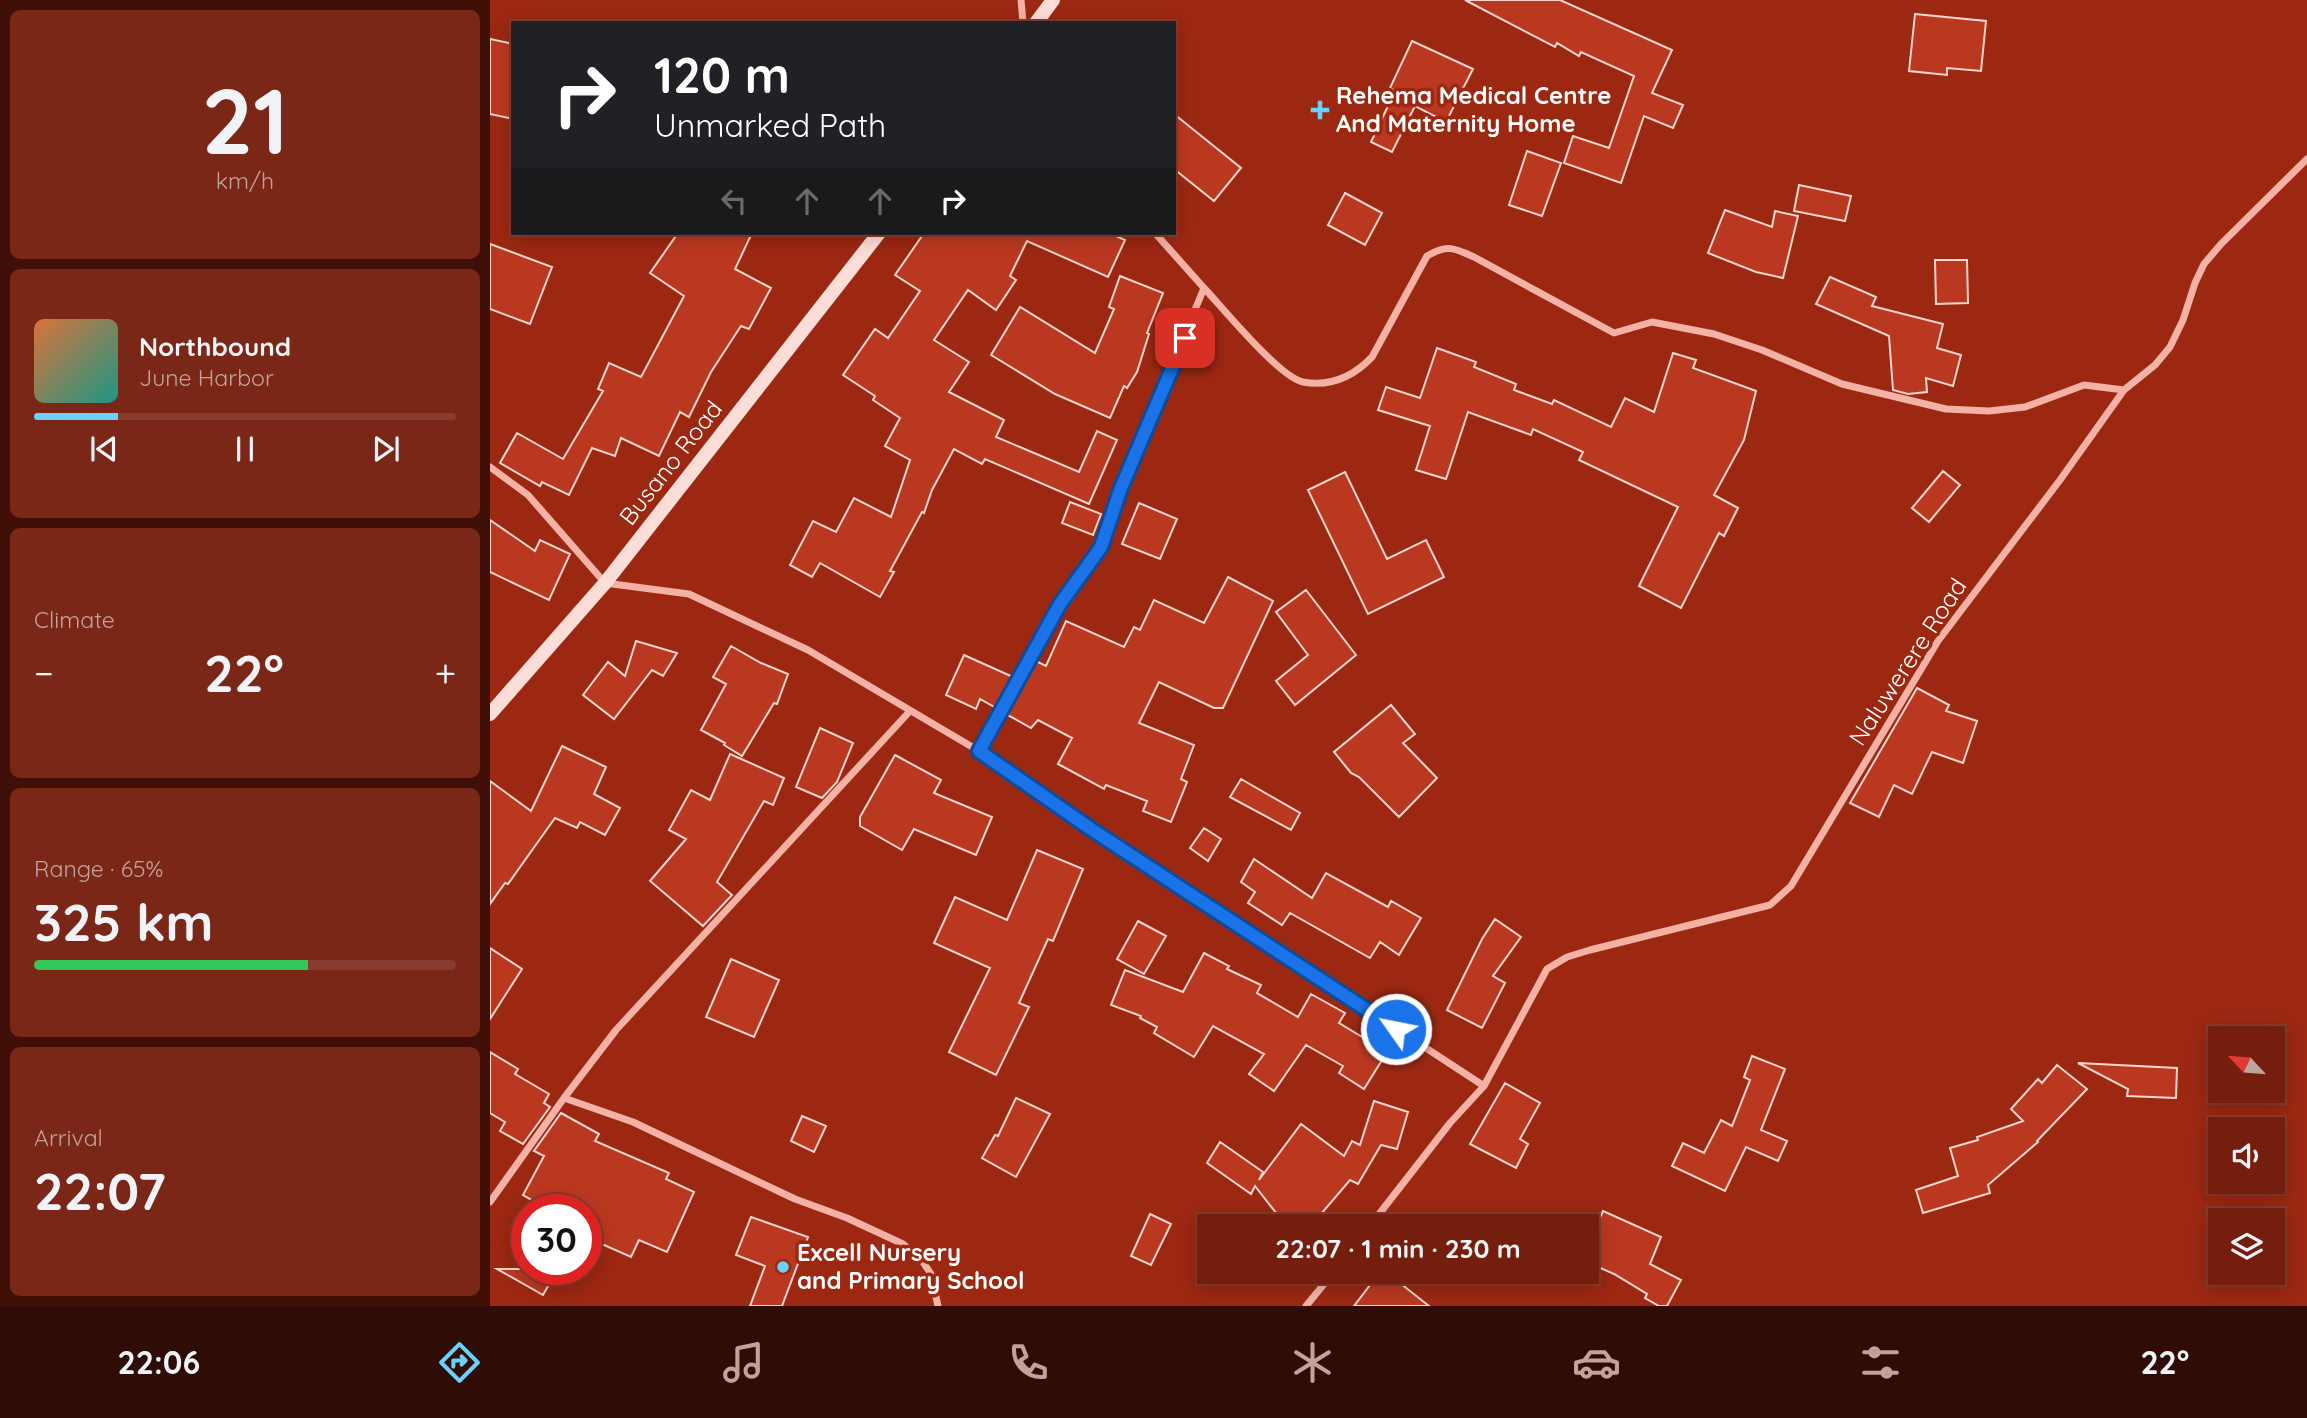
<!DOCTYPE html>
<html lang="en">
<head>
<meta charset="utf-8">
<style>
  body { margin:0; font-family:Quicksand,sans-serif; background:#7a2717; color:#f1f3f6; height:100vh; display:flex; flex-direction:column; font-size:26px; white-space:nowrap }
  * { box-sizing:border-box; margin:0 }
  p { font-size:23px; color:#c2a29e }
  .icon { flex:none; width:38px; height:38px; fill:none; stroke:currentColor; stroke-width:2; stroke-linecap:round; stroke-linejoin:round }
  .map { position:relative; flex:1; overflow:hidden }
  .side { display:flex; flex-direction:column; gap:10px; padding:10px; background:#401008; width:490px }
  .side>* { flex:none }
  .hud { position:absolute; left:21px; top:21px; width:665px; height:214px; border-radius:0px; box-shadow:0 4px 18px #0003,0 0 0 2px #863c2e; background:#202124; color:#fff; overflow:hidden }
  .needle { width:46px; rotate:296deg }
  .fabs { position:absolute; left:1718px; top:1026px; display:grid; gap:14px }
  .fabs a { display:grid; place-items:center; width:77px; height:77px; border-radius:0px; background:#751e0e; box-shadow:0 4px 18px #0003,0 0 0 2px #863c2e; font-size:35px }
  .speed { position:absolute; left:21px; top:1194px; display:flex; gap:14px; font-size:35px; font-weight:700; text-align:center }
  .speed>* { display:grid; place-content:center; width:91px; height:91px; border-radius:50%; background:#751e0e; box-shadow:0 4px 18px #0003,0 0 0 2px #863c2e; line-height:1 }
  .speed .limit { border:10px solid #d22; background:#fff; color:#111 }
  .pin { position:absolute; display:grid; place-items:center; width:60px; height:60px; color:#fff; margin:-30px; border-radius:14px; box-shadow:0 4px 10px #0006 }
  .me { position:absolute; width:77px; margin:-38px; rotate:303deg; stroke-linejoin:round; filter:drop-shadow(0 0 5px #0008) }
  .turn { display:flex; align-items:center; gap:24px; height:147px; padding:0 28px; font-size:32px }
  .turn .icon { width:91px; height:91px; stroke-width:2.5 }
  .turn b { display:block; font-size:49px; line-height:60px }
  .lanes { display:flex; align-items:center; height:66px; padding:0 28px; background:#0003; justify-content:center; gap:35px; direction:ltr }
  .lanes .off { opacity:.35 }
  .big { font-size:52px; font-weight:700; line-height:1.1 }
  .side .tile { flex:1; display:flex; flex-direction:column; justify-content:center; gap:10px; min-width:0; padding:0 24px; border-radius:10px; background:#7a2717 }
  .side .dial { align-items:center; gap:0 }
  .dial b { font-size:91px; line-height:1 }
  .song { display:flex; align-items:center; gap:21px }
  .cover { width:84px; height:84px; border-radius:10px; background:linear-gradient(135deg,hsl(20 70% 55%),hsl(170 70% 35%)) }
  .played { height:7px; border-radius:4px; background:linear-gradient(90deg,#6ad1ff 20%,#863c2e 20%) }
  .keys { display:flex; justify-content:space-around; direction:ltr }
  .heat { display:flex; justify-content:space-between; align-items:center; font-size:38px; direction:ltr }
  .charge { height:10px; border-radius:5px; background:linear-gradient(90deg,#34c759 65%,#863c2e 0) }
  .trip { position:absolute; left:707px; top:1214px; width:402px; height:70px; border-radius:0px; background:#751e0e; box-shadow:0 4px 18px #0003,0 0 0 2px #863c2e; font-weight:700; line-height:70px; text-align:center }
  .menu { display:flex; height:112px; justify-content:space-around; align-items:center; background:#2f0c06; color:#c2a29e }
  .menu .icon { width:49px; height:49px }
  .menu .on { color:#6ad1ff }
  .menu b { font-size:32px; color:#f1f3f6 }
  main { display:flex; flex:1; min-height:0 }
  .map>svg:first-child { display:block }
  .building { fill:#bb3820; stroke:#fed6cf; stroke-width:2 }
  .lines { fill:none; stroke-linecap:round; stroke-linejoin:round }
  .street { stroke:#f4b2a7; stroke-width:7 }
  .secondary { stroke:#fdddd7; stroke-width:14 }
  .route-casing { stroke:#114b97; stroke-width:18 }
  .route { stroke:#1a73e8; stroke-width:12 }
  .poi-dot { fill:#6ad1ff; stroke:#9c2812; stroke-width:2.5 }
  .labels { text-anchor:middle; stroke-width:7; stroke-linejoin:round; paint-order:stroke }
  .poi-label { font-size:24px; font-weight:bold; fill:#fff; stroke:#9c2812; text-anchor:start }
  .street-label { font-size:24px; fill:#fff; stroke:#9c2812 }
</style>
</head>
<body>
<main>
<section class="side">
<div class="tile dial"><b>21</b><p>km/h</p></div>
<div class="tile">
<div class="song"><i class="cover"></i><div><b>Northbound</b><p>June Harbor</p></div></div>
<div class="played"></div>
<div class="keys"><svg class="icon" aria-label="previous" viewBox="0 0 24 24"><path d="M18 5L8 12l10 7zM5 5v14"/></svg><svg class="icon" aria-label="pause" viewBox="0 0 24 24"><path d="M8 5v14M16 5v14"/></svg><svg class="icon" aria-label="next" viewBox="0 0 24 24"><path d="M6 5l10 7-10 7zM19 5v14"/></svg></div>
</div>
<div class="tile"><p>Climate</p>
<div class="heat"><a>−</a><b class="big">22°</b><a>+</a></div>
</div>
<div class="tile"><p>Range · 65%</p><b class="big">325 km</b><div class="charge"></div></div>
<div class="tile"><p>Arrival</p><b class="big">22:07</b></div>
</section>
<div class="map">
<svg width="1817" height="1306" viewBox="0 0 1817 1306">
  <rect width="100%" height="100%" fill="#9c2812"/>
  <path class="building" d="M975,0H1070L1182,50L1162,93L1193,105L1183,128L1154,116L1131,183L1074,163L1083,136L1119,148L1144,76L1091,52L1089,56L1067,43L1065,47Z
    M1425,14L1496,21L1491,71L1457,68V75L1419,71Z
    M0,39L23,44V119L0,114Z
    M922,41L983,69L956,122L925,106L902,152L881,142L905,91L900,88Z
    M684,114L751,168L724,201L684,169Z
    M1037,151L1071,163L1052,216L1019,205Z
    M1309,185L1361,196L1355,221L1304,211Z
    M855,193L892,213L875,245L838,225Z
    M1235,210L1282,227L1285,211L1308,216L1293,278L1266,272L1218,253Z
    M188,233H262L245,269L281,288L259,329L251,326L221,372L199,417L190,412L169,456L131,438L125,456L102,448L79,495L52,482L50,486L10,463L27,433L73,459L113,391L108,389L119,363L151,377L194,296L160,273Z
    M434,233H619L635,240L618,277L537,241L520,276L526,280L506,310L478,290L444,340L479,362L459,392L514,420L506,437L589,472L607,431L627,440L599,504L495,459L492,464L464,449L442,490L434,513L432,512L400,571L404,572L390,597L330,563L322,577L300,565L323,521L346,532L364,498L401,517L420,460L395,446L410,418L383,400L385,396L353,375L385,329L398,338L430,291L405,275Z
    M0,244L62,267L40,324L0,309Z
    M1445,260H1477L1478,303L1446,304Z
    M630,276L673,293L657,333L659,334L647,372L637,388L634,386L620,418L565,394L501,355L530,307L605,353L624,309L619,307Z
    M1340,277L1386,297L1382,306L1453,324L1447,348L1471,355L1463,386L1436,378L1437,392L1418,394L1403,390L1399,336L1326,304Z
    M947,348L986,362L984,367L1026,384L1024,390L1062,404L1064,400L1121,427L1135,398L1164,412L1183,353L1206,360L1203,368L1266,391L1254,440L1224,495L1248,508L1234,536L1229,533L1191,608L1149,586L1188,507L1089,460L1093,452L1043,429L1041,435L978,412L956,479L926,470L940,426L888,410L896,387L930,398Z
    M1453,471L1470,485L1439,522L1422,508Z
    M855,472L897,559L936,540L954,577L878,614L818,490Z
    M580,502L611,514L603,535L572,523Z
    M649,503L687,519L670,559L632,544Z
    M0,520L45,551L50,540L80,554L59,600L0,572Z
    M738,577L783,601L733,708H724L669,682L649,723L704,745L691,779L697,782L681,822L653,811L657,801L616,785L614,789L568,764L582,738L548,720L541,728L516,714L546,661L556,666L576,621L634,647L644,627L650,630L664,600L714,623Z
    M816,590L866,655L805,705L786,681L818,655L786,612Z
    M146,641L187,653L173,676L162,670L124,719L93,695L118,662L135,676Z
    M241,646L271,663L298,674L287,704L284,703L252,756L234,745L235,743L211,730L236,684L223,677Z
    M474,655L523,677L506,708L490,699L486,709L456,695Z
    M1427,688L1459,705L1456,711L1487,721L1473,763L1442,752L1422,794L1404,785L1389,817L1360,803Z
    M901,705L925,734L913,743L947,778L909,817L869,777L861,773L844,752Z
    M330,728L363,743L347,782L332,798L306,787Z
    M72,746L116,767L104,794L130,808L115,835L90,822L87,828L65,818L18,884L15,883L0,904V781L41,811Z
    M240,754L294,778L283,805L274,801L227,882L242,895L213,926L160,881L196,839L179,830L201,790L220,800Z
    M405,755L451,780L444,793L502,817L486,855L424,829L412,850L370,826V817Z
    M751,779L810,813L801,830L740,797Z
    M714,828L731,839L718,861L700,848Z
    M547,850L593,869L563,941L558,939L529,1003L539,1007L506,1075L459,1052L500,968L444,943L465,897L517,920Z
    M764,859L822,898L836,873L898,907L901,901L931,918L909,955L890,942L880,958L800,913L792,925L758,903L765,892L751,882Z
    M1005,919L1031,937L1003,976L1015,983L992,1028L957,1010L992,939Z
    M648,921L676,936L654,974L627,959Z
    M0,948L32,969L0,1019Z
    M714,953L739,966L737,969L771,985L767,993L808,1017L821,994L855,1013L849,1023L897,1052L874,1089L849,1073L853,1066L816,1045L784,1091L759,1074L774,1054L723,1026L704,1057L664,1033L667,1027L650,1018L651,1016L621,1005L635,970L693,992Z
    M241,959L289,980L264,1037L216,1017Z
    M0,1052L28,1069L25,1074L59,1094L54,1103L60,1107L33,1144L10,1131L15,1122L0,1113Z
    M1262,1056L1295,1069L1271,1130L1297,1141L1288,1161L1256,1147L1235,1191L1182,1166L1193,1143L1214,1153L1231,1120L1242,1126L1260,1080L1254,1077Z
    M1588,1063L1687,1068L1686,1098L1637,1096L1638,1089Z
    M1567,1065L1597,1089L1547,1141L1548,1142L1498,1185L1500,1193L1433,1213L1426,1190L1468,1176L1460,1148L1488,1140L1487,1137L1533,1121L1521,1109L1548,1079L1552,1083Z
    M1015,1083L1050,1103L1030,1139L1038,1144L1026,1168L980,1144Z
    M526,1098L560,1114L526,1177L492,1158L505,1135L508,1136Z
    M884,1101L918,1112L907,1149L891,1145L868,1184L860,1180L820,1227H797L765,1186L761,1194L717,1163L730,1142L773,1172L769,1180L811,1124L854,1156L862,1141L870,1145Z
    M71,1113L109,1134L105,1141L179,1173L176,1179L204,1192L177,1252L149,1240L141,1257L96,1237V1209H58L33,1195L54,1156L44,1151Z
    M312,1116L336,1126L324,1152L301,1141Z
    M1113,1211L1171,1237L1160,1264L1191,1280L1177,1306H1169L1155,1298L1157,1294L1124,1274L1097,1262V1247Z
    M660,1214L681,1224L661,1265L641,1256Z
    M261,1217L318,1237L292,1306H260L275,1266L246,1255Z
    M7,1269H68L53,1295Z
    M890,1272H896L939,1306H864Z"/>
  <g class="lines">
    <path class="street" d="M531,0L533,23
      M714,288C733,308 789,377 813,382C841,387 863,377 882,357L937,256C957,244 964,248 984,257L1124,333L1162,322L1224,334L1272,350L1352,384L1456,409L1499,411L1535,407L1594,385L1634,390
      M0,467L38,495L115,583L199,594L318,650L489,751L601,829L994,1086L960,1123L879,1227
      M489,751L570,604L611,547L631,488L714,288L665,233
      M994,1086L1057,969L1077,957L1100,950L1280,905L1301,886L1448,641L1570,480L1634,390L1665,365L1680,347L1693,320L1705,283L1714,264L1731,244L1817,159
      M74,1098L143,1122L305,1199L357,1218L413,1244L431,1259L441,1274L448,1306
      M0,1202L74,1098L126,1030L420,711
      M816,1306L844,1272"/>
    <path class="secondary" d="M546,23L563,0
      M0,714L115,583L389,233"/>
  </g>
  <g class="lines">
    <defs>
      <path id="route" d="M695,338L631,488L611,547L570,604L489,751L601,829L906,1029"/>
    </defs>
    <use href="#route" class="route-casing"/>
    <use href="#route" class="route"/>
  </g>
  <g class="poi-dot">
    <path d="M826.5 99.5h7v7h7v7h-7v7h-7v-7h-7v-7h7z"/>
    <circle cx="293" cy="1267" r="7"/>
  </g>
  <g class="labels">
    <g class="poi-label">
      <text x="846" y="104">Rehema Medical Centre<tspan x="846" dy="28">And Maternity Home</tspan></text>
      <text x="307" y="1261">Excell Nursery<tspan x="307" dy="28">and Primary School</tspan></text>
    </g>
    <g class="street-label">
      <text transform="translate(181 463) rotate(-52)" y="8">Busano Road</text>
      <text transform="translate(1418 662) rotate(-57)" y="8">Naluwerere Road</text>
    </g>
  </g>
</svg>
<div class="fabs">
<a><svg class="needle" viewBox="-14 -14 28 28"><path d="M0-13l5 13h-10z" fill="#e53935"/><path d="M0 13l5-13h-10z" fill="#c2a29e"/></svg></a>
<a><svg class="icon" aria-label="sound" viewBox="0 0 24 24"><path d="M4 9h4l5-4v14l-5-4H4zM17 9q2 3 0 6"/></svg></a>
<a><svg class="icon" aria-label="layers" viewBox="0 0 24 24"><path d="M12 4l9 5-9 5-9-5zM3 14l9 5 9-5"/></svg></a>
</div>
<div class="speed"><div class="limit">30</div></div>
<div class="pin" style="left:695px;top:338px;background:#d93025"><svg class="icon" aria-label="arrive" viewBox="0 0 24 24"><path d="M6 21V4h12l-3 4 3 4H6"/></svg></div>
<svg class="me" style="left:906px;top:1029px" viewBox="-20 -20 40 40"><circle r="17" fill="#1a73e8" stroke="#fff" stroke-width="3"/><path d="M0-11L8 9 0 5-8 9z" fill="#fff"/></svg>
<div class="trip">22:07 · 1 min · 230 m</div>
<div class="hud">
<div class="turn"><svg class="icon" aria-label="right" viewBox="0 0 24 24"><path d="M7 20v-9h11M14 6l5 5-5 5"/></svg><div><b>120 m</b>Unmarked Path</div></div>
<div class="lanes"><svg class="icon off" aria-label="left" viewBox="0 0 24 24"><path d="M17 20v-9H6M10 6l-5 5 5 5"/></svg><svg class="icon off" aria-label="ahead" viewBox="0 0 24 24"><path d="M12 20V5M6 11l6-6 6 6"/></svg><svg class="icon off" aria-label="ahead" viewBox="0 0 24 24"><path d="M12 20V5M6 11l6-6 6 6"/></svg><svg class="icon" aria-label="right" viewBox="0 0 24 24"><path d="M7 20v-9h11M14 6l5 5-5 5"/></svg></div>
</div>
</div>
</main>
<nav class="menu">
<b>22:06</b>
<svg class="icon on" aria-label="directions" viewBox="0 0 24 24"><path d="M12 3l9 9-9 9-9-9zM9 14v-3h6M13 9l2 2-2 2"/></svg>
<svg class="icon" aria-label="music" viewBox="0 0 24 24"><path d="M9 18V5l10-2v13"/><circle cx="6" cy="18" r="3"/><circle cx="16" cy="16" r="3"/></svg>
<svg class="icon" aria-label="phone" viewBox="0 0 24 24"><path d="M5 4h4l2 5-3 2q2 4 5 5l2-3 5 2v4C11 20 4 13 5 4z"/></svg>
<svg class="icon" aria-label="climate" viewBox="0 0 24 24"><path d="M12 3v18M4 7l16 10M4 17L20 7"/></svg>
<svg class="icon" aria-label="car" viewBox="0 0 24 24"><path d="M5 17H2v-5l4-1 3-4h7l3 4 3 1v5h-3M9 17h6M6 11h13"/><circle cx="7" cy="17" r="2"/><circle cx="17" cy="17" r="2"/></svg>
<svg class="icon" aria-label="filters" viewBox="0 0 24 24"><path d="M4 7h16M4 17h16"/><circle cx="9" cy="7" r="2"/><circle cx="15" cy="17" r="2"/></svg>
<b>22°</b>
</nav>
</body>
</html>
